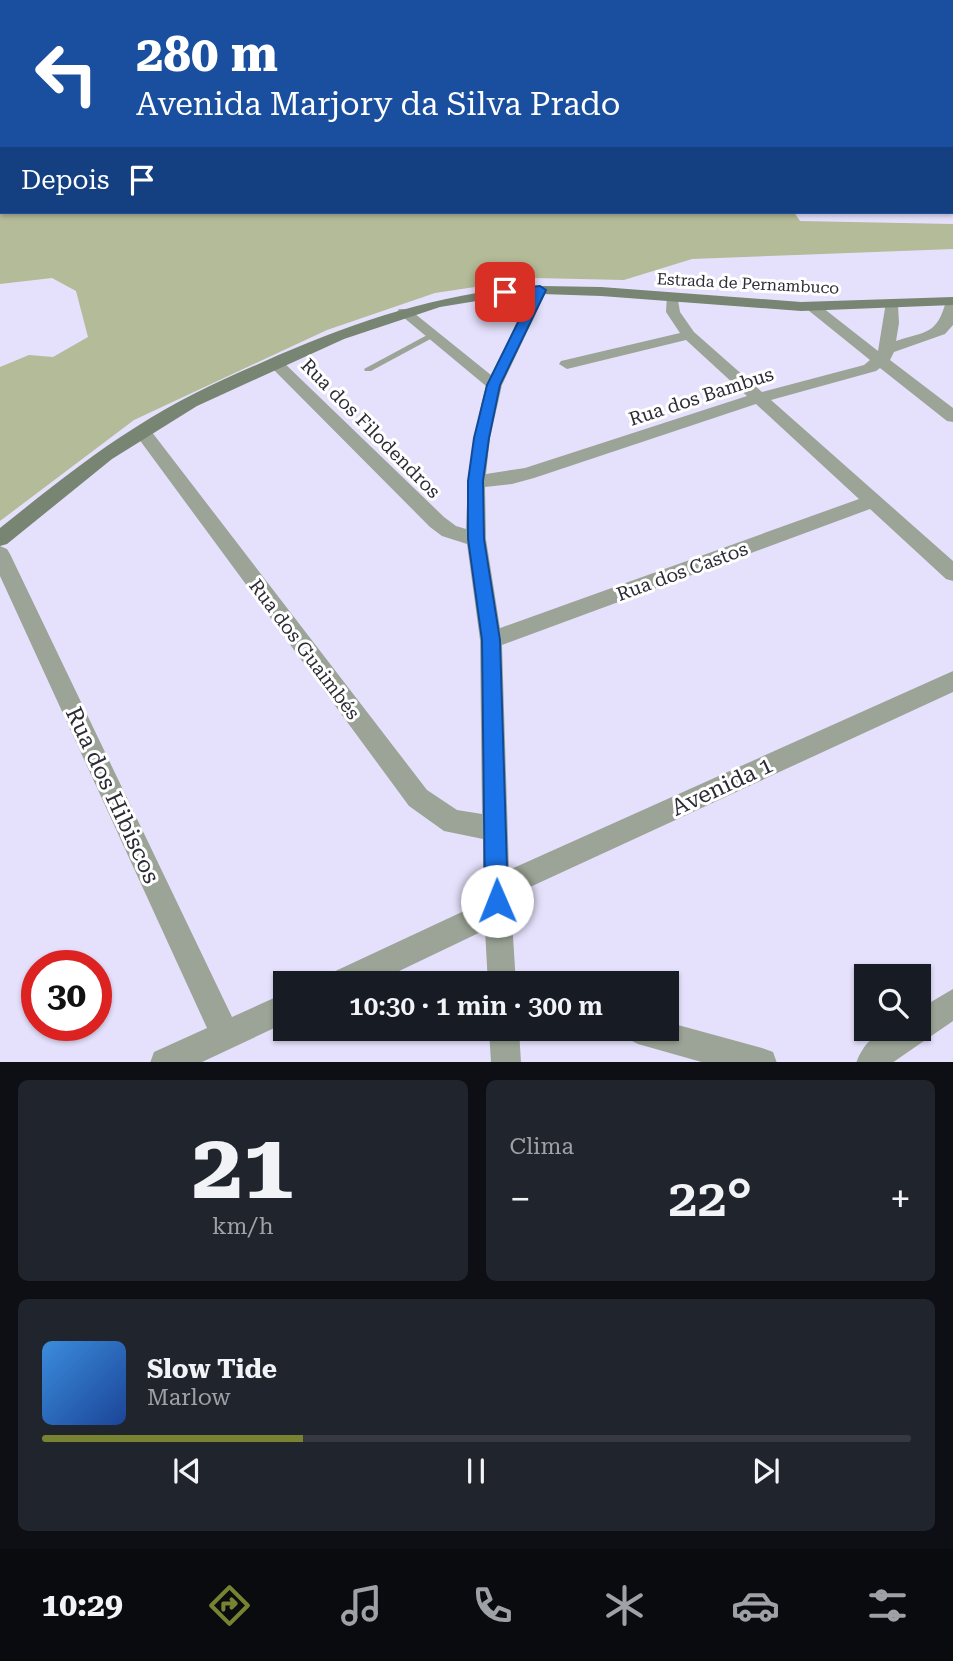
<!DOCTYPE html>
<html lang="pt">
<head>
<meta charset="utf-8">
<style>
  body { margin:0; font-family:"Roboto Serif",serif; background:#20242c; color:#f1f3f6; height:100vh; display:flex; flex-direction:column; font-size:26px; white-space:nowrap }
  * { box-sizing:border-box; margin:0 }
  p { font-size:23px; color:#9ea1a6 }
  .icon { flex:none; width:38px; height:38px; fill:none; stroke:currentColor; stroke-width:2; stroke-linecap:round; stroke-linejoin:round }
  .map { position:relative; height:1062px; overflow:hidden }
  .details { display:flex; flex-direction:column; gap:18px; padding:18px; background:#0d0f14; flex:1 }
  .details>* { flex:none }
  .hud { position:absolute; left:0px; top:0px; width:954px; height:214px; box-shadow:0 2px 5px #0004; background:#1a4fa0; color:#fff; overflow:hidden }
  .controls { position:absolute; left:854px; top:964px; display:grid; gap:14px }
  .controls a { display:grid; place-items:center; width:77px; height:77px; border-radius:0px; background:#171b24; box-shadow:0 2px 5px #0004; font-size:35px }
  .speed { position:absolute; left:21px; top:950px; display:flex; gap:14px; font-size:35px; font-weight:700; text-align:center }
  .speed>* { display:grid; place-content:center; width:91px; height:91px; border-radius:50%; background:#171b24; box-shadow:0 2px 5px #0004; line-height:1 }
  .speed .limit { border:10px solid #d22; background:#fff; color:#111 }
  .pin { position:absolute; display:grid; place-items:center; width:60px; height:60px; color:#fff; margin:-30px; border-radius:14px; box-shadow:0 4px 10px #0006 }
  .me { position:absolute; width:77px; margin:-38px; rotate:359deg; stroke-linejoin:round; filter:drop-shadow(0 0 5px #0008) }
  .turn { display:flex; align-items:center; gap:24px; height:147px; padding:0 21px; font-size:32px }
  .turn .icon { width:91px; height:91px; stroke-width:2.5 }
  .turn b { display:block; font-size:49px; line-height:60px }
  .then { display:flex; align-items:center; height:66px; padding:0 21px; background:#0003; gap:14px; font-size:26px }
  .big { font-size:52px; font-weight:600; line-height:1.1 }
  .details .tile { flex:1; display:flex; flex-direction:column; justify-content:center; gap:10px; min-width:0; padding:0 24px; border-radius:10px; background:#20242c }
  .details .dial { align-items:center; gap:0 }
  .dial b { font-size:91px; line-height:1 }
  .song { display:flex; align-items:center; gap:21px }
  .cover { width:84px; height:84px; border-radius:10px; background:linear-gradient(135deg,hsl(210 70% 55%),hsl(220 70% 35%)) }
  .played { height:7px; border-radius:4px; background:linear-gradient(90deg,#778330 30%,#363941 30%) }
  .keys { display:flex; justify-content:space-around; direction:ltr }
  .heat { display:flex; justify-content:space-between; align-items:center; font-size:38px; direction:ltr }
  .details .tiles { flex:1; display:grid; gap:18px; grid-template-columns:1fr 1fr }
  .tile:last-child { grid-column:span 2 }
  .trip { position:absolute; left:273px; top:971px; width:406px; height:70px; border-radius:0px; background:#171b24; box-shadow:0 2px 5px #0004; font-weight:600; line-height:70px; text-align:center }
  .tabs { display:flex; height:112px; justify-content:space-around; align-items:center; background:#090b0e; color:#9ea1a6 }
  .tabs .icon { width:49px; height:49px }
  .tabs .selected { color:#778330 }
  .tabs b { font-size:32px; color:#f1f3f6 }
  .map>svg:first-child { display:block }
  .forest { fill:#b4bb98 }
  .water { fill:#90bdbe }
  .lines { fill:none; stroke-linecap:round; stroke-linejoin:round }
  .path { stroke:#8f8c9f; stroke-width:2; stroke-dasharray:1 2.5; stroke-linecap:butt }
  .service { fill:#9ba497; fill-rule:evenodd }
  .minor { fill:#9ba497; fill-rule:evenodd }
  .secondary { fill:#778572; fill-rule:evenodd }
  .route { fill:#1a73e8; stroke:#114b97; stroke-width:2 }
  .labels { text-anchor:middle; stroke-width:6; stroke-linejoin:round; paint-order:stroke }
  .far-street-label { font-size:16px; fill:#2d2c36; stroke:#fff }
  .street-label { font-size:19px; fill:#2d2c36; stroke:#fff }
  .near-street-label { font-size:23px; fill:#2d2c36; stroke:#fff }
</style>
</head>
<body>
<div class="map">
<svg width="953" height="1063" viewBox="0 0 953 1063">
  <rect width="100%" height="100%" fill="#e5e1fc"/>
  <path class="forest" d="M304,0H619L284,2Z
    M0,64L2,212H794L800,221L953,224V249L692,259L624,280L534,278L435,293L327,330L134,420L0,521V367L29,355L53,357L88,337L76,291L52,278L0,284Z"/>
  <path class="water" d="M0,0H242L2,2L0,52Z"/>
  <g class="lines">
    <path class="path" d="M345,0L352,2"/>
    <path class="service" d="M429,334H435L436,336L371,371H365L364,369Z"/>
    <path class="minor" d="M671,0H683L669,2Z
      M952,165H953V173H952Z
      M540,286L547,290L502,385L490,438L486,474L525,468L747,396L686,340L567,369L559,364L561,361L680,333L666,312L667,294H677L680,312L694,332L762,392L864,365L870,360L808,310L806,307L808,304H818L878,351L886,302L891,301L898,305L899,323L896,341C926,331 937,335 946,301L953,297V325L945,334L894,352L890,360L953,408V422L947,421L880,368L876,371L771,400L953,561V581L946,579L870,509L502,645L509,870L953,671V692L530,887L511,905L516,984H488L485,930L372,984H325L329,974L464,911L483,895V839L444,831L409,806L133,431L142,425L148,427L427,790L457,810L482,814L480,640L467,544L442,536L430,527L267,363L275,358L281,360L444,517L456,526L466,529C467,479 473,435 486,386L397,312L399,309H409L491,375L533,290ZM756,404L859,499L500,628L486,539L485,487L512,484L534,478Z
      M0,546L7,549L10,554L232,1017L285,993V1023L200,1063H150L154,1052L207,1028L0,576Z
      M953,989V1021L892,1063H856C869,1030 888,1029 919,1029V1009Z
      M667,1022L762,1048L773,1052L777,1063H705L638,1044L628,1039L623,1029H667Z
      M489,1029H519L521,1063H491Z"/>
    <path class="secondary" d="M542,286L601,287L801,302L953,297V305L801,311L601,296L542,294L507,296L440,307L344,339L197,406L112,459L7,544L0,546V528C44,493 88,457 136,427C176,401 219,381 263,362C353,322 443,291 542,286Z"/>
  </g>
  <path class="route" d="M540,286L546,290L500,385L489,438L483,481L484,539L500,640L508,901L505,909L497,912L489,909L485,901L482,640L468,539V481L474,438L487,385L532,294L505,296L499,292L505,289Z"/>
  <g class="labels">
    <g class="far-street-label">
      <text transform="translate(748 283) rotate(3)" y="6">Estrada de Pernambuco</text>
    </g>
    <g class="street-label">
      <text transform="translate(701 396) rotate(-18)" y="7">Rua dos Bambus</text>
      <text transform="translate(371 428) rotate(45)" y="7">Rua dos Filodendros</text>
      <text transform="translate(682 571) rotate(-20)" y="7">Rua dos Castos</text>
      <text transform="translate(305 649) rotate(53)" y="7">Rua dos Guaimbés</text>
    </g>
    <g class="near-street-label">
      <text transform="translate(722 786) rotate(-25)" y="8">Avenida 1</text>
      <text transform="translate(113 795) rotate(65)" y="8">Rua dos Hibiscos</text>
    </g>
  </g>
</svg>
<div class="controls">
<a><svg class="icon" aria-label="search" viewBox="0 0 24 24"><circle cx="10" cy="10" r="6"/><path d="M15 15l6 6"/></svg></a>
</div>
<div class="speed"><div class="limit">30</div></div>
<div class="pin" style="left:505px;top:292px;background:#d93025"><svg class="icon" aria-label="arrive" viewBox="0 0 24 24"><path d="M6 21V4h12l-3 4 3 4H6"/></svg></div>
<svg class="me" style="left:497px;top:901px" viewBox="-20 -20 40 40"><circle r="19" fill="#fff"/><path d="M0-13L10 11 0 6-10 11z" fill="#1a73e8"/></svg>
<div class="trip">10:30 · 1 min · 300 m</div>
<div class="hud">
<div class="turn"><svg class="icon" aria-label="left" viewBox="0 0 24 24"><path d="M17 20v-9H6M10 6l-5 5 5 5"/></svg><div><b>280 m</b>Avenida Marjory da Silva Prado</div></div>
<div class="then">Depois<svg class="icon" aria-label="arrive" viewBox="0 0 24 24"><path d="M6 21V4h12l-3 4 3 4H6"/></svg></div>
</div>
</div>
<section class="details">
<div class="tiles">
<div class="tile dial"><b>21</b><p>km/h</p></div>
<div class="tile"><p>Clima</p>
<div class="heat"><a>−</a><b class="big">22°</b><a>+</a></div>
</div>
<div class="tile">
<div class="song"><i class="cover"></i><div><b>Slow Tide</b><p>Marlow</p></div></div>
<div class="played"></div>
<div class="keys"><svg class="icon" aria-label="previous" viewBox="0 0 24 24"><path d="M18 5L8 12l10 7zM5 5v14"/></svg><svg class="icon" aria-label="pause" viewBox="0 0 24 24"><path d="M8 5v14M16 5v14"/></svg><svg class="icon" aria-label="next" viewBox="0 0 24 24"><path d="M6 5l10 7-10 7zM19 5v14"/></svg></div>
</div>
</div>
</section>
<nav class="tabs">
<b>10:29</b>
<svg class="icon selected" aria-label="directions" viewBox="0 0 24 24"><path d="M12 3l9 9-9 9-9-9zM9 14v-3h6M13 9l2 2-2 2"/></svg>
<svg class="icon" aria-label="music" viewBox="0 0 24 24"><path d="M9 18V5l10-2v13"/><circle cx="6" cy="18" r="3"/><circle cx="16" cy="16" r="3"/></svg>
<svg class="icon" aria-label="phone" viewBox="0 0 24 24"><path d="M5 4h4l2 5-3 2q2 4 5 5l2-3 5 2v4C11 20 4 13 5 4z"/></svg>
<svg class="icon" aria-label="climate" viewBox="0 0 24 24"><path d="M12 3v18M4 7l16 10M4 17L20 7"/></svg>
<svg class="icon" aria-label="car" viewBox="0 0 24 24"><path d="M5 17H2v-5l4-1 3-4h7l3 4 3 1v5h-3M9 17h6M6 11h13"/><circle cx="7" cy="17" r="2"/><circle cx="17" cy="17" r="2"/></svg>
<svg class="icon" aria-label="filters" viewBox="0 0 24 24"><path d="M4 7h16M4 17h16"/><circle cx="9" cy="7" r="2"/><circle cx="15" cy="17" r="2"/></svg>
</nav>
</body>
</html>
